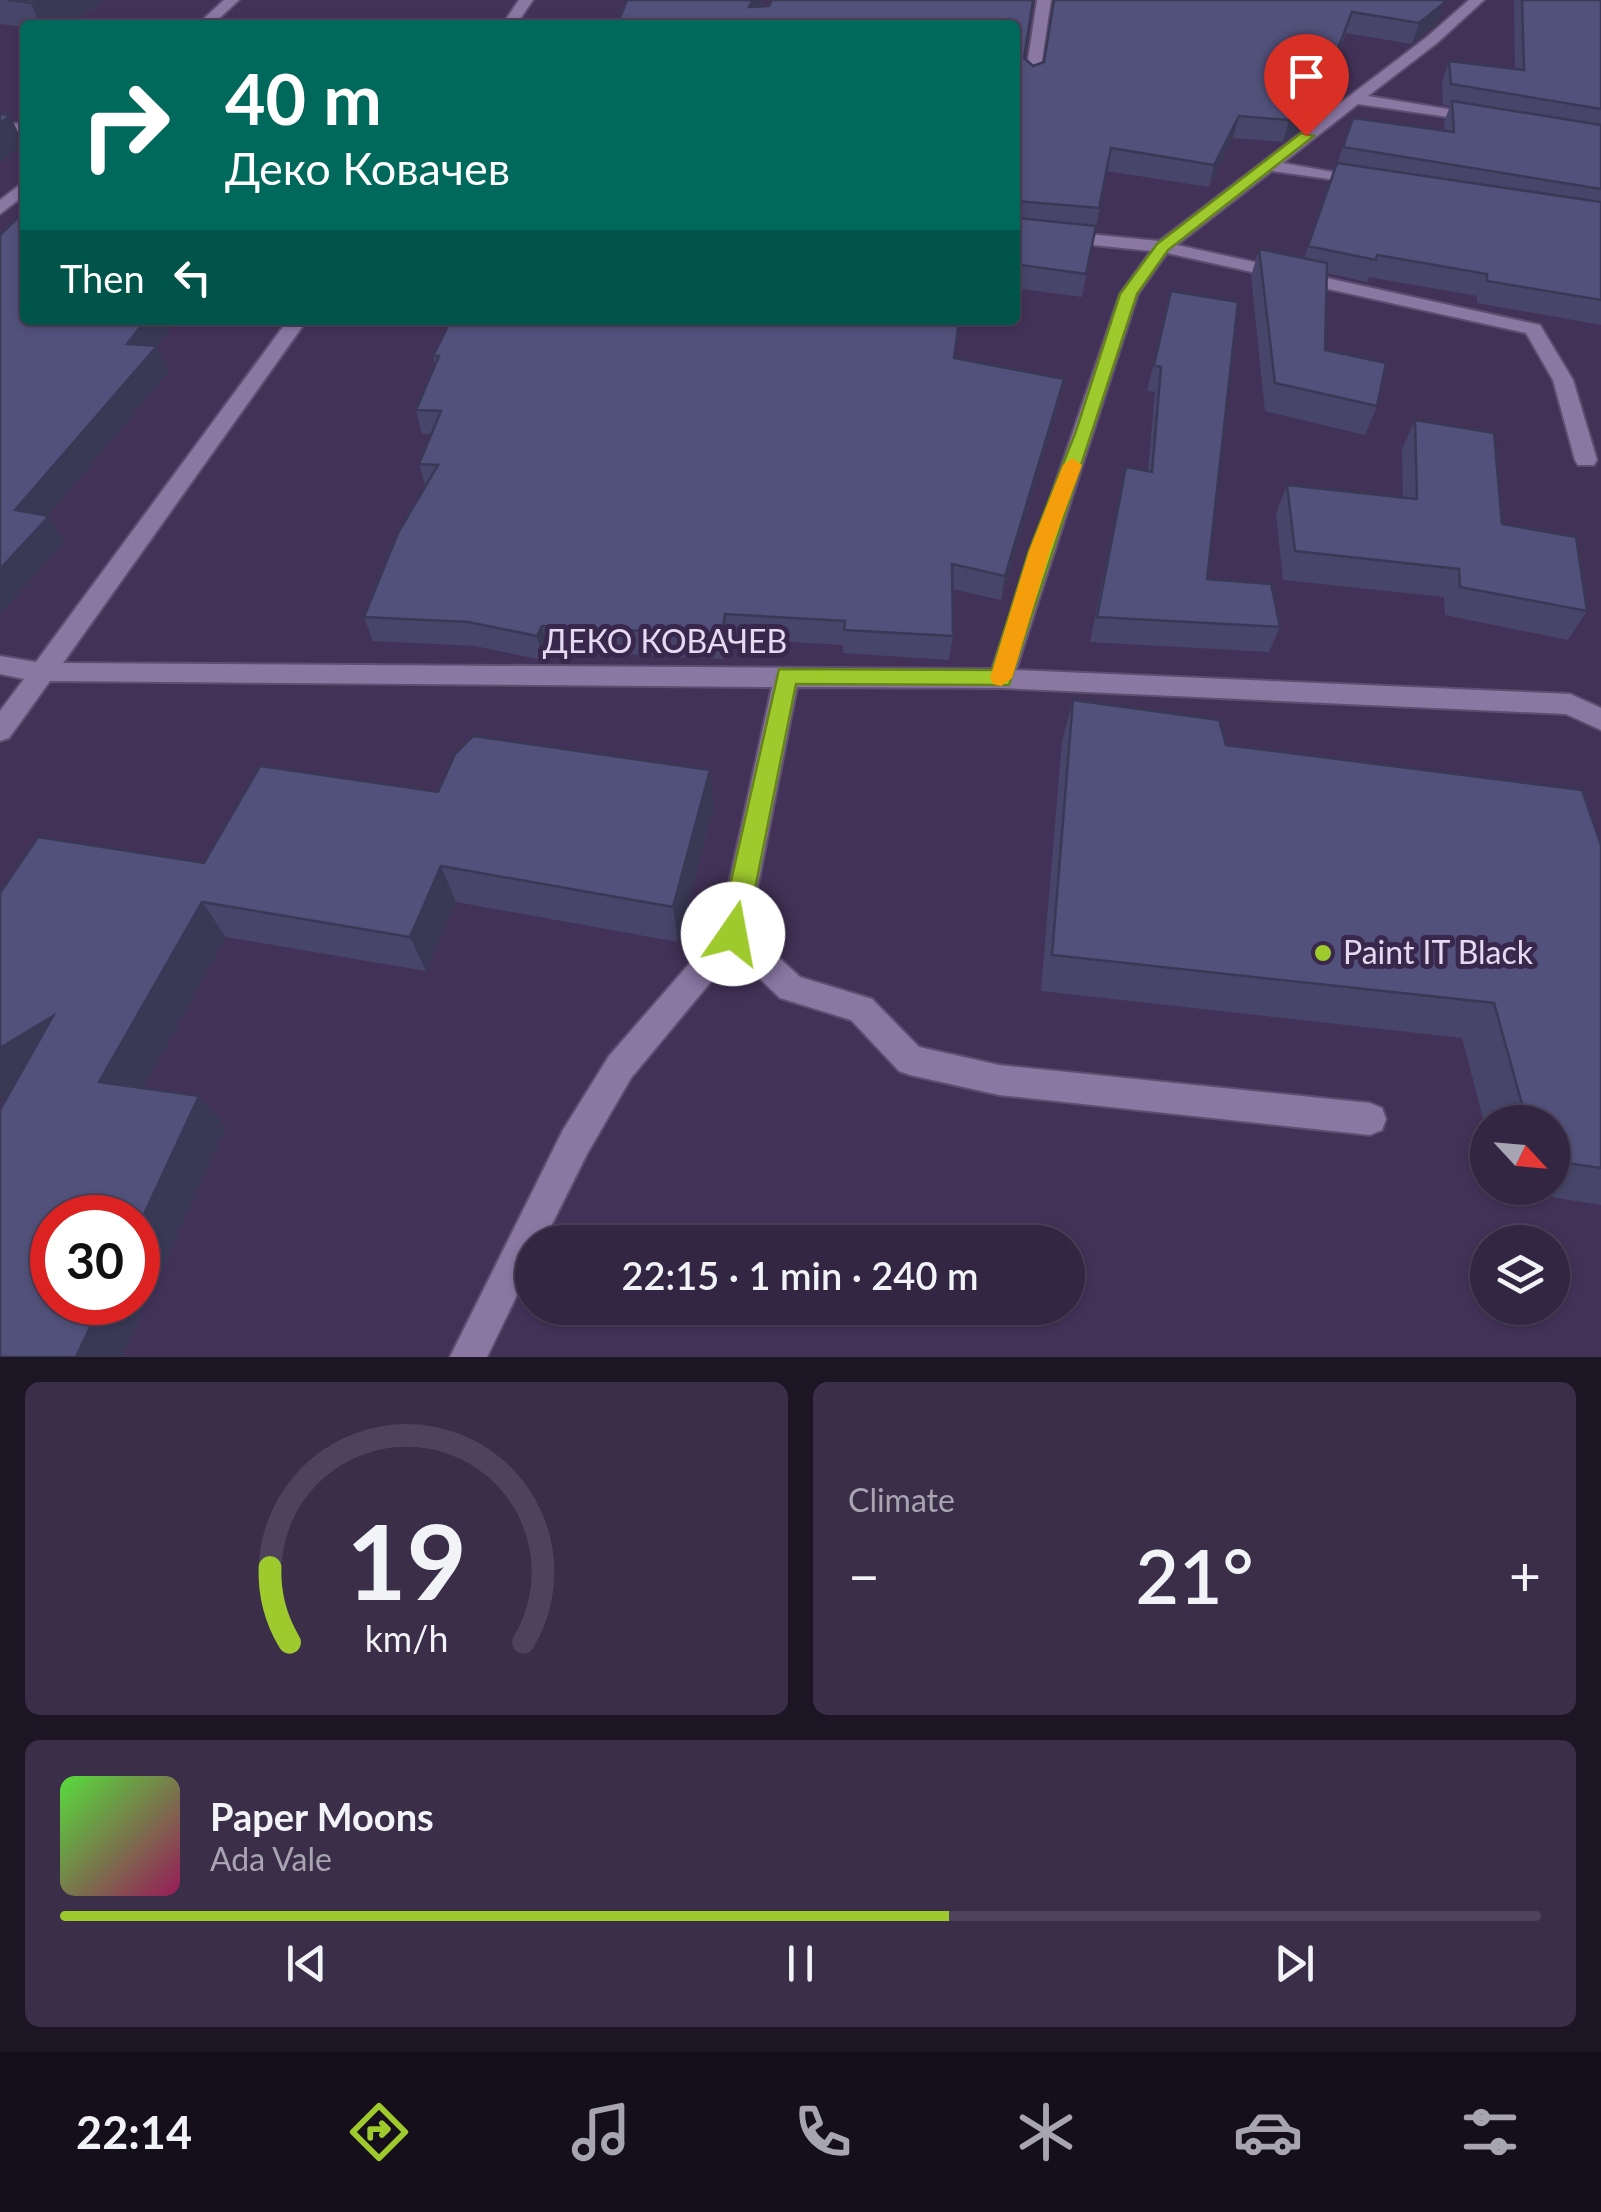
<!DOCTYPE html>
<html lang="en">
<head>
<meta charset="utf-8">
<style>
  body { margin:0; font-family:Lato,sans-serif; background:#3a2e49; color:#f1f3f6; height:100vh; display:flex; flex-direction:column; font-size:38px; white-space:nowrap }
  * { box-sizing:border-box; margin:0 }
  p { font-size:32px; color:#a8a5b2 }
  .icon { flex:none; width:55px; height:55px; fill:none; stroke:currentColor; stroke-width:2; stroke-linecap:round; stroke-linejoin:round }
  .map { position:relative; height:1357px; overflow:hidden }
  .sheet { display:flex; flex-direction:column; gap:25px; padding:25px; background:#1c1524; flex:1 }
  .sheet>* { flex:none }
  .guide { position:absolute; left:20px; top:20px; width:1000px; height:305px; border-radius:10px; box-shadow:0 2px 8px #0004,0 0 0 2px #4d435b; background:#00695c; color:#fff; overflow:hidden }
  .needle { width:65px; rotate:116deg }
  .buttons { position:absolute; left:1470px; top:1105px; display:grid; gap:20px }
  .buttons a { display:grid; place-items:center; width:100px; height:100px; border-radius:50%; background:#322642; box-shadow:0 2px 8px #0004,0 0 0 2px #4d435b; font-size:50px }
  .speed { position:absolute; left:30px; top:1195px; display:flex; gap:20px; font-size:50px; font-weight:700; text-align:center }
  .speed>* { display:grid; place-content:center; width:130px; height:130px; border-radius:50%; background:#322642; box-shadow:0 2px 8px #0004,0 0 0 2px #4d435b; line-height:1 }
  .speed .limit { border:15px solid #d22; background:#fff; color:#111 }
  .pin { position:absolute; display:grid; place-items:center; width:85px; height:85px; color:#fff; margin:-102px -42px; border-radius:50% 50% 50% 0; rotate:-45deg; box-shadow:0 0 10px #0007 }
  .pin .icon { rotate:45deg }
  .me { position:absolute; width:110px; margin:-55px; rotate:12deg; stroke-linejoin:round; filter:drop-shadow(0 0 8px #0008) }
  .turn { display:flex; align-items:center; gap:35px; height:210px; padding:0 40px; font-size:45px }
  .turn .icon { width:130px; height:130px; stroke-width:2.5 }
  .turn b { display:block; font-size:70px; line-height:85px }
  .then { display:flex; align-items:center; height:95px; padding:0 40px; background:#0003; gap:20px; font-size:38px }
  .big { font-size:75px; font-weight:600; line-height:1.1 }
  .sheet .widget { flex:1; display:flex; flex-direction:column; justify-content:center; gap:15px; min-width:0; padding:0 35px; border-radius:15px; background:#3a2e49 }
  .sheet .dial { align-items:center; gap:0 }
  .dial svg { height:260px; overflow:visible; fill:none; stroke:#4d435b; stroke-width:7; stroke-linecap:round; text-anchor:middle }
  .dial text { fill:#f1f3f6; stroke:none }
  .song { display:flex; align-items:center; gap:30px }
  .cover { width:120px; height:120px; border-radius:15px; background:linear-gradient(135deg,hsl(110 70% 55%),hsl(330 70% 35%)) }
  .played { height:10px; border-radius:5px; background:linear-gradient(90deg,#9fca2d 60%,#4d435b 60%) }
  .keys { display:flex; justify-content:space-around; direction:ltr }
  .heat { display:flex; justify-content:space-between; align-items:center; font-size:55px; direction:ltr }
  .sheet .tiles { flex:1; display:grid; gap:25px; grid-template-columns:1fr 1fr }
  .widget:last-child { grid-column:span 2 }
  .trip { position:absolute; left:515px; top:1225px; width:570px; height:100px; border-radius:50px; background:#322642; box-shadow:0 2px 8px #0004,0 0 0 2px #4d435b; font-weight:600; line-height:100px; text-align:center }
  .dock { display:flex; height:160px; justify-content:space-around; align-items:center; background:#140f1a; color:#a8a5b2 }
  .dock .icon { width:70px; height:70px }
  .dock .active { color:#9fca2d }
  .dock b { font-size:45px; color:#f1f3f6 }
  .map>svg:first-child { display:block }
  .lines { fill:none; stroke-linecap:round; stroke-linejoin:round }
  .lane-casing { stroke:#5e4e6f; stroke-width:4 }
  .street-casing { stroke:#5e4e6f; stroke-width:4 }
  .lane { fill:#8a77a2; fill-rule:evenodd }
  .street { fill:#8a77a2; fill-rule:evenodd }
  .wall { fill:#47466a }
  .shaded-wall { fill:#393956 }
  .building { fill:#52517b; stroke:#393956; stroke-width:2.5 }
  .route { fill:#9fca2d; stroke:#67831d; stroke-width:2.5 }
  .slow { fill:#f59e0b }
  .poi-dot { fill:#9fca2d; stroke:#39274c; stroke-width:4 }
  .labels { text-anchor:middle; stroke-width:10; stroke-linejoin:round; paint-order:stroke }
  .street-label { font-size:32px; fill:#e4daf2; stroke:#39274c }
  .poi-label { font-size:32px; fill:#e4daf2; stroke:#39274c; text-anchor:start }
</style>
</head>
<body>
<div class="map">
<svg width="1601" height="1357" viewBox="0 0 1601 1357">
  <rect width="100%" height="100%" fill="#433258"/>
  <g class="lines">
    <defs>
      <path id="lane" d="M733,921L743,925L748,934L743,943L631,1078L587,1154L543,1242H532V1264L487,1357H450L563,1130L609,1056L723,925Z"/>
      <path id="street" d="M224,0H239L212,25H197Z
        M519,0H533L516,25H502Z
        M1037,0H1051L1039,80L1032,84L1025,80Z
        M1469,0H1484L1437,43L1368,96L1478,114L1483,116V122L1358,104L1283,163L1372,179V185L1272,171L1177,245L1540,325L1573,380L1597,460L1594,465H1578L1575,460L1553,380L1526,333L1167,253L1138,294L1016,670L1570,694L1601,708V730L1566,714L1001,688L797,687L749,930L800,977L872,999L919,1047L999,1065L1370,1103L1382,1108L1386,1119L1382,1130L1370,1135L999,1095L910,1075L899,1071L851,1020L780,998L723,943L718,934L772,687L50,681L9,738L0,741V711L24,679L0,674V656L36,662L288,320H307L63,663L992,669L1120,294L1151,251L1015,237V227L1159,241L1427,37Z
        M0,123L25,124V134L0,133Z
        M25,181V195L0,214V200Z"/>
    </defs>
    <use href="#lane" class="lane-casing"/>
    <use href="#street" class="street-casing"/>
    <use href="#lane" class="lane"/>
    <use href="#street" class="street"/>
  </g>
  <path class="wall" d="M0,0H107L67,25H25V27L0,24Z
    M627,0H764L761,7L769,6L772,0H1033L1024,58L1033,66L1044,62L1054,0H1445L1437,24L1412,44L1346,33L1313,119L1283,142L1233,138L1209,187L1107,171L1082,297L1015,288V25H617Z
    M1514,0H1601V325L1477,303V296L1369,277L1367,282L1327,273L1325,350L1377,406L1365,435L1265,411L1251,276L1259,249L1304,258L1353,118L1445,131L1444,122L1450,106L1443,105L1442,82L1449,61L1515,69Z
    M1171,291L1207,579L1280,627L1269,652L1090,642L1126,467L1148,471L1155,392L1147,391Z
    M433,356L955,358L1064,379L1059,402L1001,600L952,589L953,636L949,660L843,653V645L726,638L723,659L547,650L542,660L475,646L373,641L364,617L425,485L419,464L432,434H422L416,410L435,366Z
    M1415,420L1502,524L1587,611L1568,640L1445,615L1444,597L1283,580L1276,514L1287,485L1403,497L1402,449Z
    M1073,700L1226,745L1601,845V1205L1501,1189V1188H1552V1122H1488V1137L1462,1038L1041,991L1062,741Z
    M438,792L714,807L678,942L456,902L426,971L226,937L143,1088L199,1096L226,1127L122,1357H0L204,863Z"/>
  <path class="shaded-wall" d="M53,0H107L67,25H40L31,3Z
    M753,0H764L751,25L749,7Z
    M1444,3L1437,24L1412,44L1419,23Z
    M1352,12L1313,119L1283,142L1289,120Z
    M10,115L23,143L0,163V124Z
    M1239,116L1233,138L1209,187L1214,165Z
    M146,320H178L156,348L157,346L169,372L31,536L15,510L127,344Z
    M1064,379L1059,402L1001,600L1005,576Z
    M49,516L65,542L0,614V569Z
    M725,614L726,638L723,659L722,635Z
    M542,626L547,650L542,660L537,636Z
    M710,770L714,807L678,942L673,907Z
    M441,866L456,902L426,971L410,937Z
    M202,902L226,937L130,1113L99,1082Z
    M53,1016L85,1049L0,1100V1048Z
    M199,1096L226,1127L122,1357H76L102,1302H138V1227Z"/>
  <path class="building" d="M8,0H53L31,3Z
    M627,0H753L749,7L769,6L772,0H1033L1024,58L1033,66L1044,62L1054,0H1445L1444,3L1419,23L1352,12L1319,98L1289,120L1239,116L1214,165L1111,148L1099,208L1016,201L1018,218L1096,226L1086,274L1015,264V25H617Z
    M1522,0H1601V109L1451,84L1449,61L1524,70Z
    M1452,101L1601,125V189L1343,147L1353,118L1454,132Z
    M0,114L10,115L0,124Z
    M1337,163L1601,202V300L1487,281V274L1377,255L1376,260L1308,246Z
    M25,211V320H146L127,344L157,346L15,510L49,516L0,569V235Z
    M1259,249L1327,263L1325,350L1386,363L1377,406L1275,383Z
    M1171,291L1238,302L1207,579L1271,584L1280,627L1097,617L1126,467L1152,472L1161,367L1154,365Z
    M451,320H959L954,358L1064,379L1005,576L952,564L953,636L844,630L845,621L725,614L722,635L542,626L537,636L468,622L364,617L398,533L438,465L419,464L441,411L416,410L439,356H433Z
    M1415,420L1494,433L1502,524L1576,537L1587,611L1460,587L1459,569L1295,551L1287,485L1417,499Z
    M1073,700L1219,720L1226,745L1582,790L1601,845V1168L1552,1161V1122H1527L1494,1003L1052,955Z
    M473,736L710,770L673,907L441,866L410,937L202,902L99,1082L199,1096L138,1227V1218H52V1302H102L76,1357H0V1110L53,1016L0,1048V893L38,837L204,863L260,766L438,792L455,754Z"/>
  <path class="route" d="M1301,133L1314,136L1168,250L1137,294L1009,685L796,684L746,934L742,942L733,946L723,942L719,934L779,669L992,670L1029,551L1076,431L1120,294L1157,244Z"/>
  <path class="slow" d="M1072,458L1082,465L1050,551L1012,678L1001,686L993,684L990,678L1029,551L1063,465Z"/>
  <circle class="poi-dot" cx="1323" cy="953" r="10"/>
  <g class="labels">
    <g class="street-label">
      <text x="665" y="653">ДЕКО КОВАЧЕВ</text>
    </g>
    <g class="poi-label">
      <text x="1343" y="964">Paint IT Black</text>
    </g>
  </g>
</svg>
<div class="buttons">
<a><svg class="needle" viewBox="-14 -14 28 28"><path d="M0-13l5 13h-10z" fill="#e53935"/><path d="M0 13l5-13h-10z" fill="#a8a5b2"/></svg></a>
<a><svg class="icon" aria-label="layers" viewBox="0 0 24 24"><path d="M12 4l9 5-9 5-9-5zM3 14l9 5 9-5"/></svg></a>
</div>
<div class="speed"><div class="limit">30</div></div>
<div class="pin" style="left:1306px;top:136px;background:#d93025"><svg class="icon" aria-label="arrive" viewBox="0 0 24 24"><path d="M6 21V4h12l-3 4 3 4H6"/></svg></div>
<svg class="me" style="left:733px;top:934px" viewBox="-20 -20 40 40"><circle r="19" fill="#fff"/><path d="M0-13L10 11 0 6-10 11z" fill="#9fca2d"/></svg>
<div class="trip">22:15 · 1 min · 240 m</div>
<div class="guide">
<div class="turn"><svg class="icon" aria-label="right" viewBox="0 0 24 24"><path d="M7 20v-9h11M14 6l5 5-5 5"/></svg><div><b>40 m</b>Деко Ковачев</div></div>
<div class="then">Then<svg class="icon" aria-label="left" viewBox="0 0 24 24"><path d="M17 20v-9H6M10 6l-5 5 5 5"/></svg></div>
</div>
</div>
<section class="sheet">
<div class="tiles">
<div class="widget dial"><svg viewBox="0 0 100 80">
<path d="M14 69A42 42 0 1 1 86 69"/>
<path d="M14 69A42 42 0 0 1 8 46" stroke="#9fca2d"/>
<text x="50" y="56" font-size="32" font-weight="700">19</text>
<text x="50" y="72" font-size="11">km/h</text>
</svg></div>
<div class="widget"><p>Climate</p>
<div class="heat"><a>−</a><b class="big">21°</b><a>+</a></div>
</div>
<div class="widget">
<div class="song"><i class="cover"></i><div><b>Paper Moons</b><p>Ada Vale</p></div></div>
<div class="played"></div>
<div class="keys"><svg class="icon" aria-label="previous" viewBox="0 0 24 24"><path d="M18 5L8 12l10 7zM5 5v14"/></svg><svg class="icon" aria-label="pause" viewBox="0 0 24 24"><path d="M8 5v14M16 5v14"/></svg><svg class="icon" aria-label="next" viewBox="0 0 24 24"><path d="M6 5l10 7-10 7zM19 5v14"/></svg></div>
</div>
</div>
</section>
<nav class="dock">
<b>22:14</b>
<svg class="icon active" aria-label="directions" viewBox="0 0 24 24"><path d="M12 3l9 9-9 9-9-9zM9 14v-3h6M13 9l2 2-2 2"/></svg>
<svg class="icon" aria-label="music" viewBox="0 0 24 24"><path d="M9 18V5l10-2v13"/><circle cx="6" cy="18" r="3"/><circle cx="16" cy="16" r="3"/></svg>
<svg class="icon" aria-label="phone" viewBox="0 0 24 24"><path d="M5 4h4l2 5-3 2q2 4 5 5l2-3 5 2v4C11 20 4 13 5 4z"/></svg>
<svg class="icon" aria-label="climate" viewBox="0 0 24 24"><path d="M12 3v18M4 7l16 10M4 17L20 7"/></svg>
<svg class="icon" aria-label="car" viewBox="0 0 24 24"><path d="M5 17H2v-5l4-1 3-4h7l3 4 3 1v5h-3M9 17h6M6 11h13"/><circle cx="7" cy="17" r="2"/><circle cx="17" cy="17" r="2"/></svg>
<svg class="icon" aria-label="filters" viewBox="0 0 24 24"><path d="M4 7h16M4 17h16"/><circle cx="9" cy="7" r="2"/><circle cx="15" cy="17" r="2"/></svg>
</nav>
</body>
</html>
